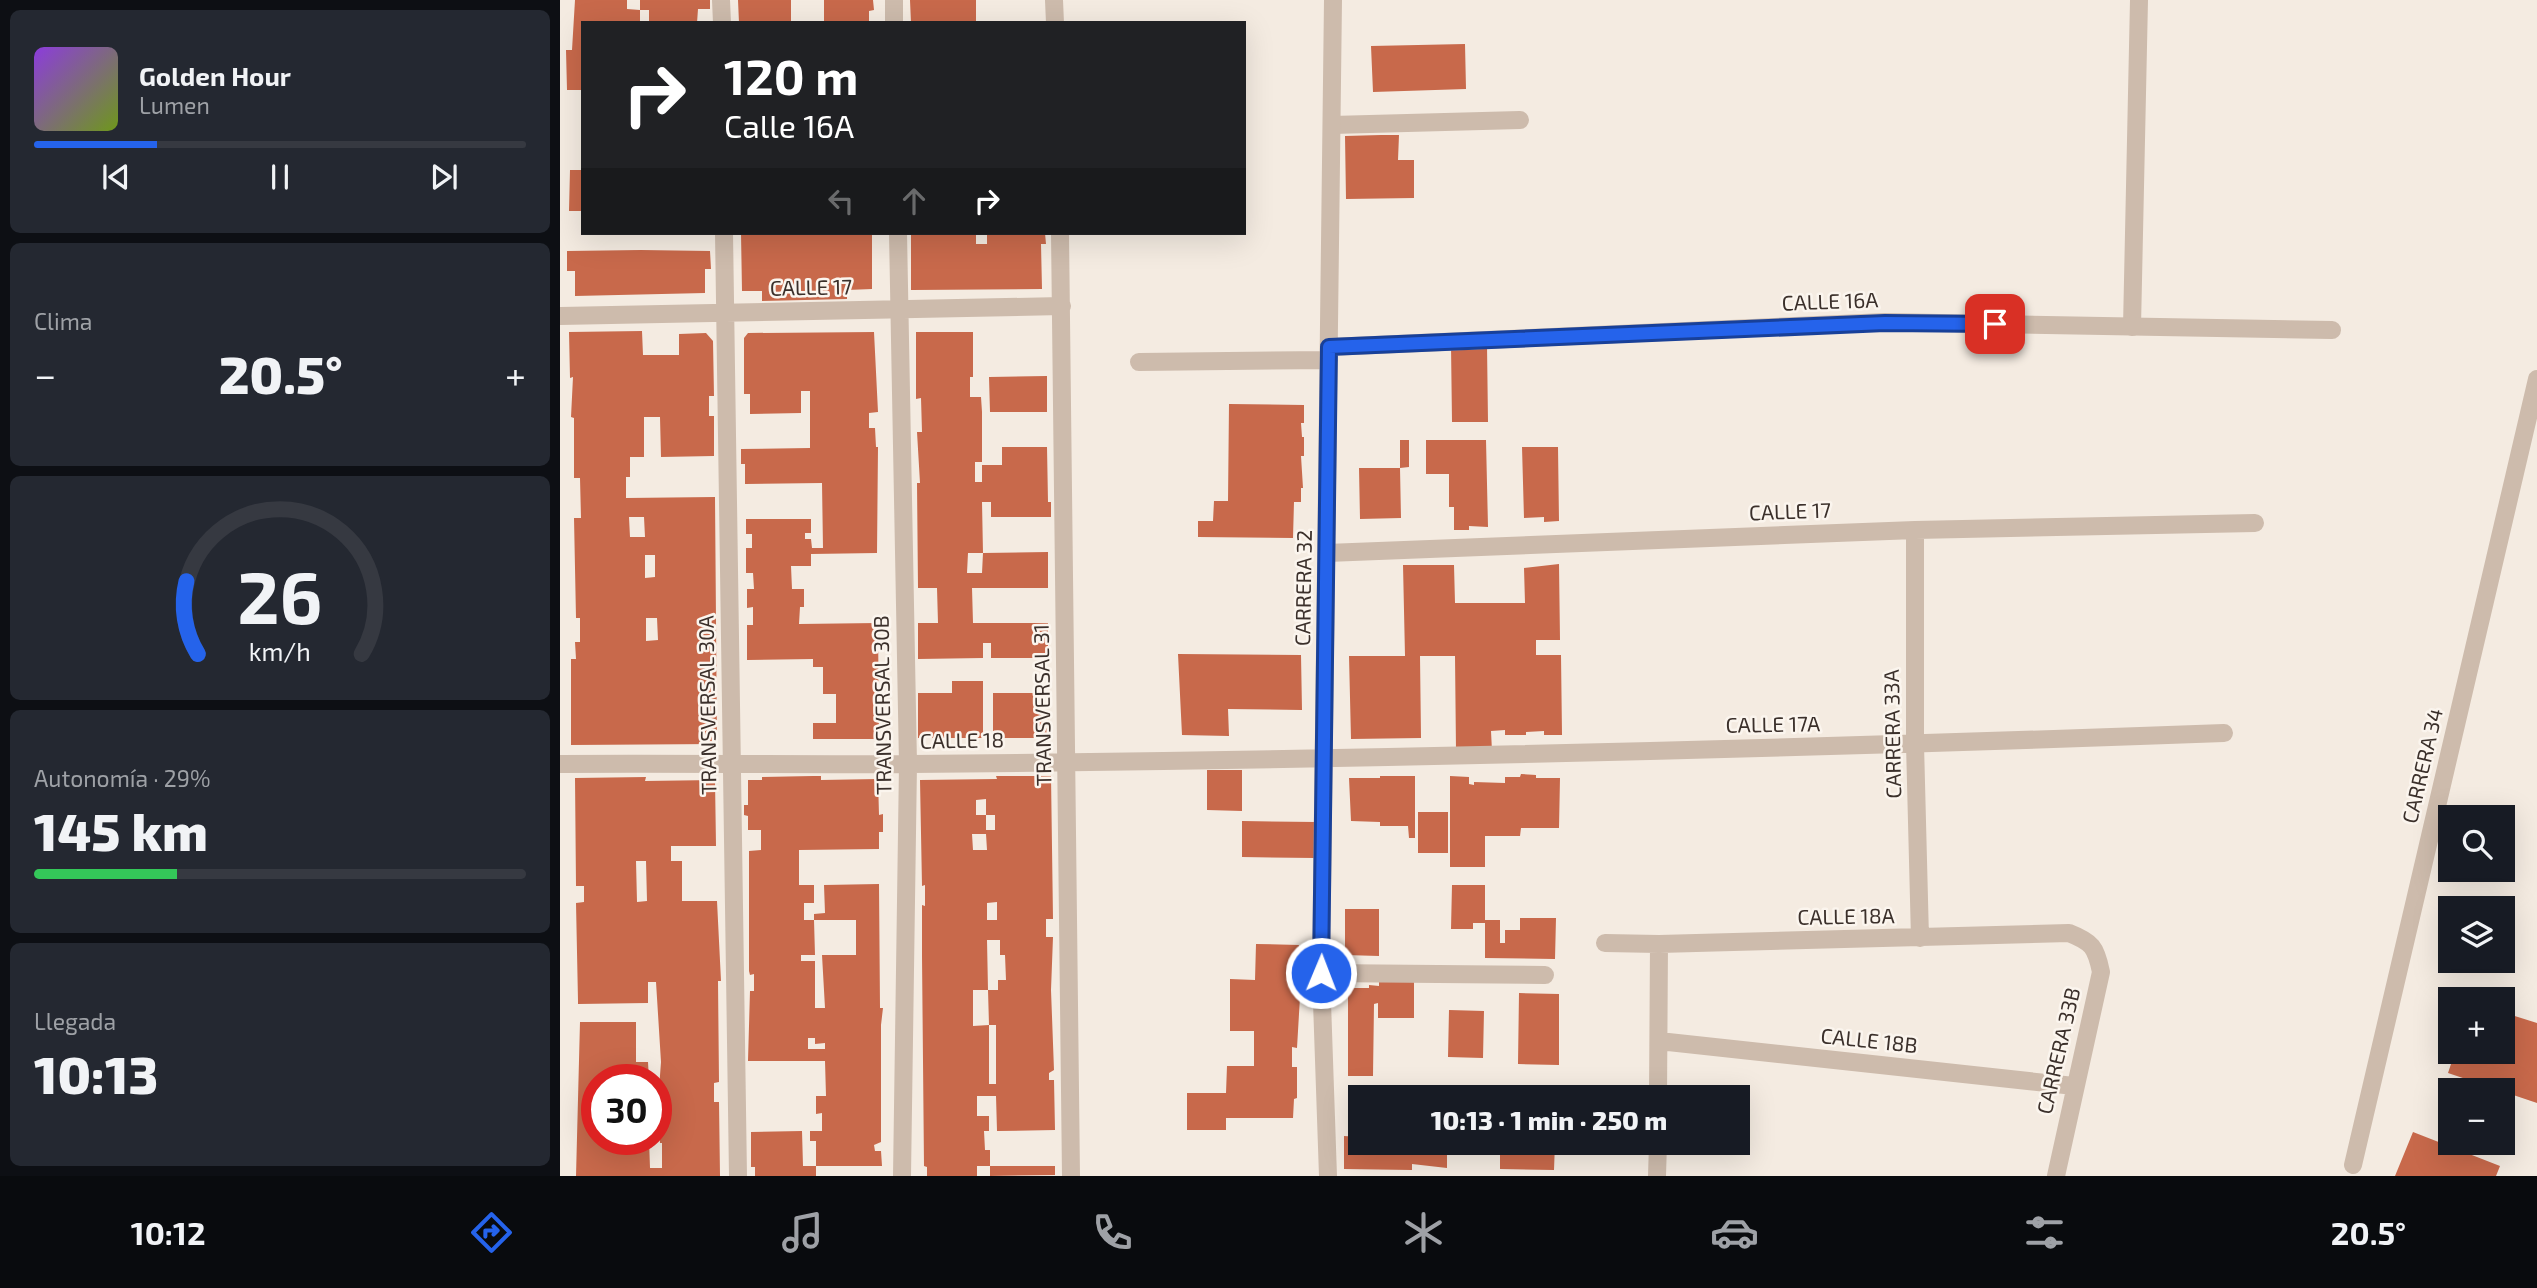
<!DOCTYPE html>
<html lang="es">
<head>
<meta charset="utf-8">
<style>
  body { margin:0; font-family:"Exo 2",sans-serif; background:#242831; color:#f1f3f6; height:100vh; display:flex; flex-direction:column; font-size:26px; white-space:nowrap }
  * { box-sizing:border-box; margin:0 }
  p { font-size:23px; color:#9ea1a6 }
  .icon { flex:none; width:38px; height:38px; fill:none; stroke:currentColor; stroke-width:2; stroke-linecap:round; stroke-linejoin:round }
  .map { position:relative; flex:1; overflow:hidden }
  .drawer { display:flex; flex-direction:column; gap:10px; padding:10px; background:#0d0f14; width:560px }
  .drawer>* { flex:none }
  .guide { position:absolute; left:21px; top:21px; width:665px; height:214px; border-radius:0px; box-shadow:0 7px 28px #0002; background:#202124; color:#fff; overflow:hidden }
  .fabs { position:absolute; left:1878px; top:805px; display:grid; gap:14px }
  .fabs a { display:grid; place-items:center; width:77px; height:77px; border-radius:0px; background:#171b24; box-shadow:0 7px 28px #0002; font-size:35px }
  .speed { position:absolute; left:21px; top:1064px; display:flex; gap:14px; font-size:35px; font-weight:700; text-align:center }
  .speed>* { display:grid; place-content:center; width:91px; height:91px; border-radius:50%; background:#171b24; box-shadow:0 7px 28px #0002; line-height:1 }
  .speed .limit { border:10px solid #d22; background:#fff; color:#111 }
  .pin { position:absolute; display:grid; place-items:center; width:60px; height:60px; color:#fff; margin:-30px; border-radius:14px; box-shadow:0 4px 10px #0006 }
  .me { position:absolute; width:77px; margin:-38px; rotate:1deg; stroke-linejoin:round; filter:drop-shadow(0 0 5px #0008) }
  .turn { display:flex; align-items:center; gap:24px; height:147px; padding:0 28px; font-size:32px }
  .turn .icon { width:91px; height:91px; stroke-width:2.5 }
  .turn b { display:block; font-size:49px; line-height:60px }
  .lanes { display:flex; align-items:center; height:66px; padding:0 28px; background:#0003; justify-content:center; gap:35px; direction:ltr }
  .lanes .off { opacity:.35 }
  .big { font-size:52px; font-weight:800; line-height:1.1 }
  .drawer .card { flex:1; display:flex; flex-direction:column; justify-content:center; gap:10px; min-width:0; padding:0 24px; border-radius:10px; background:#242831 }
  .drawer .dial { align-items:center; gap:0 }
  .dial svg { height:182px; overflow:visible; fill:none; stroke:#363941; stroke-width:7; stroke-linecap:round; text-anchor:middle }
  .dial text { fill:#f1f3f6; stroke:none }
  .song { display:flex; align-items:center; gap:21px }
  .cover { width:84px; height:84px; border-radius:10px; background:linear-gradient(135deg,hsl(270 70% 55%),hsl(80 70% 35%)) }
  .played { height:7px; border-radius:4px; background:linear-gradient(90deg,#2563eb 25%,#363941 25%) }
  .keys { display:flex; justify-content:space-around; direction:ltr }
  .heat { display:flex; justify-content:space-between; align-items:center; font-size:38px; direction:ltr }
  .charge { height:10px; border-radius:5px; background:linear-gradient(90deg,#34c759 29%,#363941 0) }
  .trip { position:absolute; left:788px; top:1085px; width:402px; height:70px; border-radius:0px; background:#171b24; box-shadow:0 7px 28px #0002; font-weight:800; line-height:70px; text-align:center }
  .tabs { display:flex; height:112px; justify-content:space-around; align-items:center; background:#090b0e; color:#9ea1a6 }
  .tabs .icon { width:49px; height:49px }
  .tabs .current { color:#2563eb }
  .tabs b { font-size:32px; color:#f1f3f6 }
  main { display:flex; flex:1; min-height:0 }
  .map>svg:first-child { display:block }
  .building { fill:#c8694b; fill-rule:evenodd }
  .lines { fill:none; stroke-linecap:round; stroke-linejoin:round }
  .lane { stroke:#cdbbac; stroke-width:18 }
  .street { stroke:#cdbbac; stroke-width:18 }
  .route-casing { stroke:#184099; stroke-width:18 }
  .route { stroke:#2563eb; stroke-width:12 }
  .labels { text-anchor:middle; stroke-width:5; stroke-linejoin:round; paint-order:stroke }
  .street-label { font-size:21px; fill:#3b302b; stroke:#fbf5ee }
</style>
</head>
<body>
<main>
<section class="drawer">
<div class="card">
<div class="song"><i class="cover"></i><div><b>Golden Hour</b><p>Lumen</p></div></div>
<div class="played"></div>
<div class="keys"><svg class="icon" aria-label="previous" viewBox="0 0 24 24"><path d="M18 5L8 12l10 7zM5 5v14"/></svg><svg class="icon" aria-label="pause" viewBox="0 0 24 24"><path d="M8 5v14M16 5v14"/></svg><svg class="icon" aria-label="next" viewBox="0 0 24 24"><path d="M6 5l10 7-10 7zM19 5v14"/></svg></div>
</div>
<div class="card"><p>Clima</p>
<div class="heat"><a>−</a><b class="big">20.5°</b><a>+</a></div>
</div>
<div class="card dial"><svg viewBox="0 0 100 80">
<path d="M14 69A42 42 0 1 1 86 69"/>
<path d="M14 69A42 42 0 0 1 9 37" stroke="#2563eb"/>
<text x="50" y="56" font-size="32" font-weight="700">26</text>
<text x="50" y="72" font-size="11">km/h</text>
</svg></div>
<div class="card"><p>Autonomía · 29%</p><b class="big">145 km</b><div class="charge"></div></div>
<div class="card"><p>Llegada</p><b class="big">10:13</b></div>
</section>
<div class="map">
<svg width="1977" height="1176" viewBox="0 0 1977 1176">
  <rect width="100%" height="100%" fill="#f4ebe1"/>
  <path class="building" d="M15,0H67V9L80,10V23H23V90H7L6,50H12Z
    M80,0H150V9H138L137,23H89V10H80Z
    M178,0H231V23H179Z
    M264,0H313L314,10L309,11V23H264Z
    M350,0H416V23H351Z
    M905,44L906,89L813,92L811,46Z
    M821,135H839L838,160H854V198L786,199L785,136Z
    M10,170H23V211H9Z
    M181,233H312V289L287,290V299L202,301V291H182Z
    M351,233H416V244H427V233H485L486,244H481L482,289L351,290Z
    M81,250L150,251L151,269H145V293L15,296V271H7V251Z
    M82,331L83,355H119V334L146,333L153,341L154,396H149V416H154V456L101,457L100,417H84V457H70V477H66V498L155,497L157,744L11,745V659H16L15,642H20V618H16L14,518H21L20,478H14V418L11,417L13,377L10,378L9,332ZM69,517H84L85,537H70ZM85,555H95V577L85,578ZM86,618H97L98,640L86,641Z
    M314,332L318,412L309,413V428H315L316,447H318L317,553L251,554V566H231L232,589H244V607H240L239,624L318,623L319,739H253V723H276V694H263V667H253V659L187,660V625H193V607L187,608V589H194L193,573H186V548H192V534H186V519H251V533H245V539H251L252,548H263L262,483L185,484V464H181V449L250,448V391H241V413L190,414V394H184V338L188,333Z
    M356,332H413V377H410V397H421L422,412V462H415V482H422V465H442V447H487L488,502H491V517H431V502H422L423,553H408L407,573H422L423,553L488,552V588H412L413,623H488V658H431V643H423V658L358,659V623H378L377,588H358L357,483H360L357,432H362L361,398L356,399Z
    M891,345H927L928,422H892Z
    M487,376V412H430L429,377Z
    M669,404L744,405V423H741L742,437H744V456H741L743,488H741V502H734L733,538L638,537V521H653L654,501H668Z
    M840,440H849V467L840,468L841,518L800,519L799,468H840Z
    M866,440H926L928,527L909,526V530H894V507H889V474H866Z
    M962,447H998L999,521L984,522V517L964,518Z
    M999,564L1000,640H976V655H1001L1002,735H984V731L966,732V735H945V730L931,731L932,751H896L895,656H860L861,738L791,739L789,656H845L843,565H894L895,603H965L964,568Z
    M618,654L741,655L742,710L668,709L669,736L622,735Z
    M392,681H423V738H358V693H392Z
    M433,693H484L483,712H488L489,738H433Z
    M647,770H682V811L647,810Z
    M961,774L976,775V778H1000L999,828H961L960,836H925V867H890V776L909,777V784L914,785V782L945,783V777H960Z
    M253,776H261V780L318,779L319,815L323,814V832H319V849L239,850V885H254V903H244V920H254V914L265,913L264,885L319,884L320,1008H323L321,1025V1142L314,1145L315,1151H321L322,1166H256V1141H250V1131H262V1113L256,1114V1096H266L265,1061H188L190,991H194V974L190,975L189,971V851L201,850V830H188V816L184,815V805H188V780H202V777ZM254,920H296V955H262L265,1008H255V961H241V955H255ZM248,1038H255V1044L265,1043V1049H248Z
    M436,776H491L493,919H486V937H493L491,990L494,1070L489,1073V1080H494L495,1130L437,1131L436,1096H417V1116H429V1131H424L425,1150H430V1166H417V1176H367V1167L364,1166L362,956V905L365,906V885L362,886L360,780L437,779ZM426,799V815H435V830H426V815H416V800ZM412,834H426L427,850H413ZM437,902V920H427V903ZM427,940H440V955H445L446,980H438V990H428ZM413,990H428L429,1025H436V1084H429V1025L413,1026Z
    M820,776H855V838H849L848,826H820V822L791,821L789,778H820Z
    M86,777L85,781L155,780L156,846H111V861H122V901H157L161,981H158L159,1082L154,1083V1102H159L160,1176H16L20,1022H76V1062H88L89,1080H37V1139H89L90,1168H102V1143H100L99,1125H96V1090L99,1089L101,1062L96,982H88V1003L18,1004V1001L16,903L24,902V886H16L15,778ZM76,861H86L87,901L77,902Z
    M858,812H888V853H858Z
    M682,821L756,822L755,858L682,857Z
    M892,885H925V920H940V943H945V930H960V918H996L995,959L925,958V923H913V929H891Z
    M785,909H819V956L785,955Z
    M696,944L739,945L738,961H733V980H741L737,1048L732,1047V1067H737V1098L734,1099L733,1118H666V1130H627V1093H666L667,1066H694V1031H670V979L695,980Z
    M819,980L854,981V1018H818V1003L814,1004L813,1076H788V988H809V985L819,986Z
    M959,993L999,994V1065L958,1064Z
    M889,1010L924,1011L923,1058L888,1057Z
    M1942,1012L1977,1023V1103L1888,1073L1895,1052H1942Z
    M941,1091H958V1097H923V1093Z
    M242,1131L243,1166H256V1176H195V1167H191V1132Z
    M1853,1132L1940,1166L1936,1176H1835Z
    M784,1136L800,1137V1143H887V1168L852,1164V1170L784,1169Z
    M940,1143H995L994,1170L940,1169Z
    M430,1166H495V1175L430,1176Z"/>
  <g class="lines">
    <path class="lane" d="M772,125L960,120
      M1572,327L1579,0"/>
    <path class="street" d="M161,0L162,23
      M334,0V23
      M494,0L495,23
      M164,233L178,1176
      M338,233L348,764L342,1176
      M500,233L511,1176
      M0,316L502,306
      M769,347L1325,322L1772,330
      M579,362L769,360
      M1355,530V744L1360,938
      M767,553L1355,530L1695,523
      M0,764C117,763 234,765 351,764C789,760 1227,749 1664,733
      M1045,943L1099,944L1509,933C1532,942 1536,947 1541,972L1496,1176
      M761,973L985,975
      M1099,1041L1514,1086
      M1098,1097L1099,944
      M1793,1165L1977,379
      M768,1176L761,973L773,0
      M1097,1176L1098,1143"/>
  </g>
  <g class="lines">
    <defs>
      <path id="route" d="M761,973L769,347L1325,323L1435,324"/>
    </defs>
    <use href="#route" class="route-casing"/>
    <use href="#route" class="route"/>
  </g>
  <g class="labels">
    <g class="street-label">
      <text transform="translate(251 288) rotate(-1)" y="7">CALLE 17</text>
      <text transform="translate(1270 302) rotate(-2)" y="7">CALLE 16A</text>
      <text transform="translate(1230 512) rotate(-2)" y="7">CALLE 17</text>
      <text transform="translate(744 588) rotate(-89)" y="7">CARRERA 32</text>
      <text transform="translate(148 705) rotate(-91)" y="7">TRANSVERSAL 30A</text>
      <text transform="translate(323 705) rotate(-91)" y="7">TRANSVERSAL 30B</text>
      <text transform="translate(483 705) rotate(-91)" y="7">TRANSVERSAL 31</text>
      <text transform="translate(1213 725) rotate(-1)" y="7">CALLE 17A</text>
      <text transform="translate(1333 734) rotate(-91)" y="7">CARRERA 33A</text>
      <text transform="translate(402 741) rotate(-1)" y="7">CALLE 18</text>
      <text transform="translate(1863 766) rotate(-77)" y="7">CARRERA 34</text>
      <text transform="translate(1286 917) rotate(-1)" y="7">CALLE 18A</text>
      <text transform="translate(1309 1041) rotate(6)" y="7">CALLE 18B</text>
      <text transform="translate(1499 1051) rotate(-77)" y="7">CARRERA 33B</text>
    </g>
  </g>
</svg>
<div class="fabs">
<a><svg class="icon" aria-label="search" viewBox="0 0 24 24"><circle cx="10" cy="10" r="6"/><path d="M15 15l6 6"/></svg></a>
<a><svg class="icon" aria-label="layers" viewBox="0 0 24 24"><path d="M12 4l9 5-9 5-9-5zM3 14l9 5 9-5"/></svg></a>
<a>+</a>
<a>−</a>
</div>
<div class="speed"><div class="limit">30</div></div>
<div class="pin" style="left:1435px;top:324px;background:#d93025"><svg class="icon" aria-label="arrive" viewBox="0 0 24 24"><path d="M6 21V4h12l-3 4 3 4H6"/></svg></div>
<svg class="me" style="left:761px;top:973px" viewBox="-20 -20 40 40"><circle r="17" fill="#2563eb" stroke="#fff" stroke-width="3"/><path d="M0-11L8 9 0 5-8 9z" fill="#fff"/></svg>
<div class="trip">10:13 · 1 min · 250 m</div>
<div class="guide">
<div class="turn"><svg class="icon" aria-label="right" viewBox="0 0 24 24"><path d="M7 20v-9h11M14 6l5 5-5 5"/></svg><div><b>120 m</b>Calle 16A</div></div>
<div class="lanes"><svg class="icon off" aria-label="left" viewBox="0 0 24 24"><path d="M17 20v-9H6M10 6l-5 5 5 5"/></svg><svg class="icon off" aria-label="ahead" viewBox="0 0 24 24"><path d="M12 20V5M6 11l6-6 6 6"/></svg><svg class="icon" aria-label="right" viewBox="0 0 24 24"><path d="M7 20v-9h11M14 6l5 5-5 5"/></svg></div>
</div>
</div>
</main>
<nav class="tabs">
<b>10:12</b>
<svg class="icon current" aria-label="directions" viewBox="0 0 24 24"><path d="M12 3l9 9-9 9-9-9zM9 14v-3h6M13 9l2 2-2 2"/></svg>
<svg class="icon" aria-label="music" viewBox="0 0 24 24"><path d="M9 18V5l10-2v13"/><circle cx="6" cy="18" r="3"/><circle cx="16" cy="16" r="3"/></svg>
<svg class="icon" aria-label="phone" viewBox="0 0 24 24"><path d="M5 4h4l2 5-3 2q2 4 5 5l2-3 5 2v4C11 20 4 13 5 4z"/></svg>
<svg class="icon" aria-label="climate" viewBox="0 0 24 24"><path d="M12 3v18M4 7l16 10M4 17L20 7"/></svg>
<svg class="icon" aria-label="car" viewBox="0 0 24 24"><path d="M5 17H2v-5l4-1 3-4h7l3 4 3 1v5h-3M9 17h6M6 11h13"/><circle cx="7" cy="17" r="2"/><circle cx="17" cy="17" r="2"/></svg>
<svg class="icon" aria-label="filters" viewBox="0 0 24 24"><path d="M4 7h16M4 17h16"/><circle cx="9" cy="7" r="2"/><circle cx="15" cy="17" r="2"/></svg>
<b>20.5°</b>
</nav>
</body>
</html>
